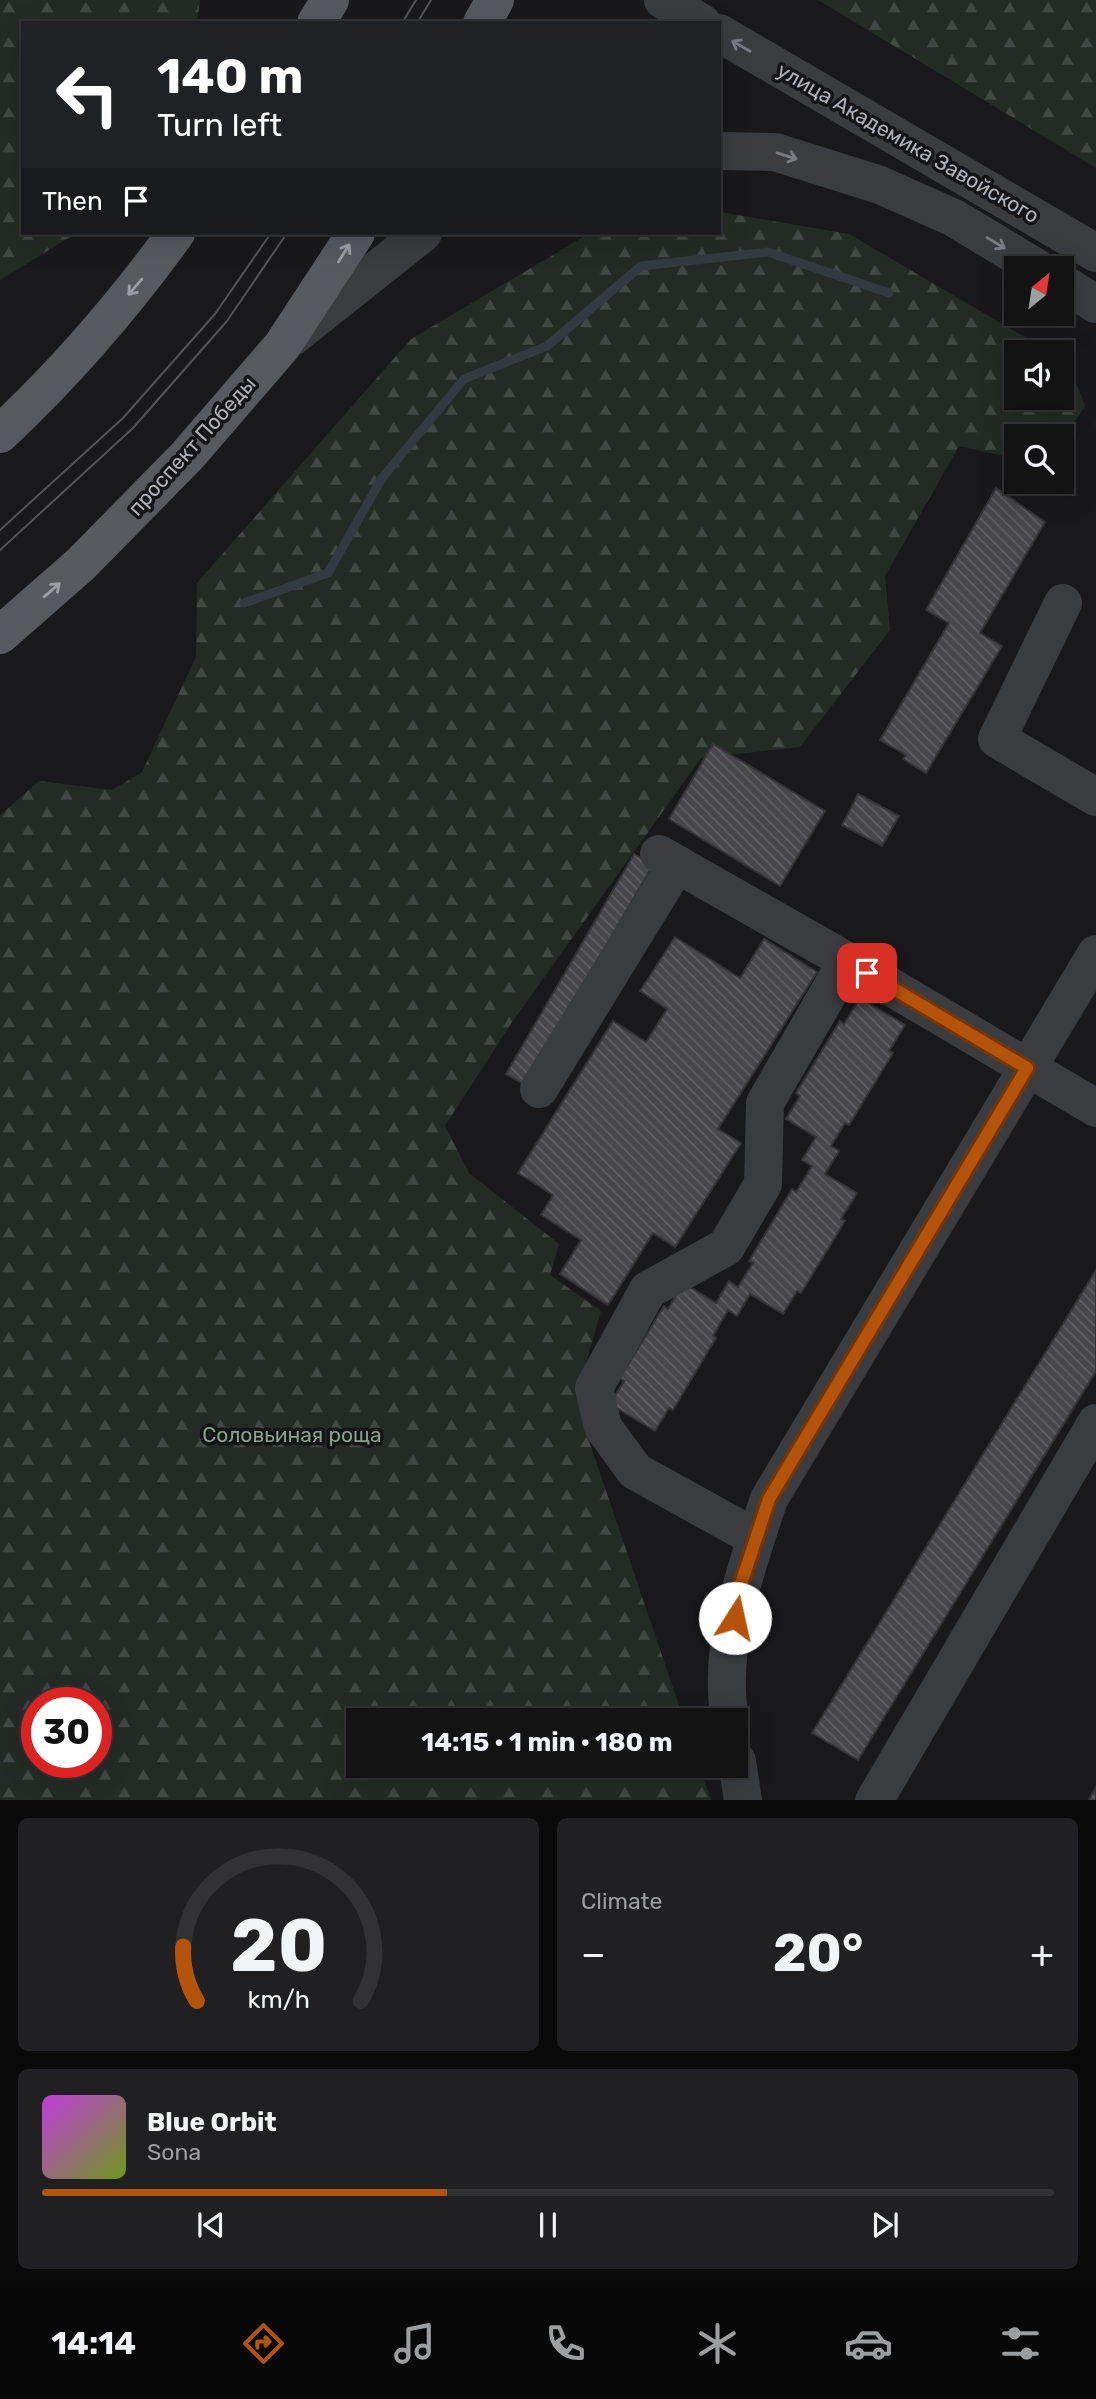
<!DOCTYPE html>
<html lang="en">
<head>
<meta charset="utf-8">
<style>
  body { margin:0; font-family:Rubik,sans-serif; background:#202022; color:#f1f3f6; height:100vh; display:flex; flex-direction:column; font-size:26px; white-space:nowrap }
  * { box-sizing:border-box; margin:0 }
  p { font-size:23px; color:#9d9ea0 }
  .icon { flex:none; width:38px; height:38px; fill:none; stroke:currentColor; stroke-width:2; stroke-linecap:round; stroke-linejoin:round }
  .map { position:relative; height:1800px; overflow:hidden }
  .details { display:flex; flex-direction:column; gap:18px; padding:18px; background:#0a0a0b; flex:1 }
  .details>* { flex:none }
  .guide { position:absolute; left:21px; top:21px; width:700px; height:214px; border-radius:0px; box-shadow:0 7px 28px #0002,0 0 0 2px #323234; background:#202124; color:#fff; overflow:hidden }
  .needle { width:46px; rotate:30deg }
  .tools { position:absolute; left:1004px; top:256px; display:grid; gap:14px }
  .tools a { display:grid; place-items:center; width:70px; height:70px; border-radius:0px; background:#131314; box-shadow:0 7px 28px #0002,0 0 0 2px #323234; font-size:35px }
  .speed { position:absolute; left:21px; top:1687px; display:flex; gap:14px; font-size:35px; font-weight:700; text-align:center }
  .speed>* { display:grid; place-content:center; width:91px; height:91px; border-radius:50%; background:#131314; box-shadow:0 7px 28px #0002,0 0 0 2px #323234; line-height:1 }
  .speed .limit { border:10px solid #d22; background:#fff; color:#111 }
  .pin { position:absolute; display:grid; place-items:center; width:60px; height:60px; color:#fff; margin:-30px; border-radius:14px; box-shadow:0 4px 10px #0006 }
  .me { position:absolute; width:77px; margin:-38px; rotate:10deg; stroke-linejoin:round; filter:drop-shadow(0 0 5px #0008) }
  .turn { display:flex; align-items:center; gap:24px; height:147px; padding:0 21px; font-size:32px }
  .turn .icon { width:91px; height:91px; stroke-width:2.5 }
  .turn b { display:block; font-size:49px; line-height:60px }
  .then { display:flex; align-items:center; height:66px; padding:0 21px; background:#0003; gap:14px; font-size:26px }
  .big { font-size:52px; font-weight:700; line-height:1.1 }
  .details .widget { flex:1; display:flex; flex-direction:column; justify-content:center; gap:10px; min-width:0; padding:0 24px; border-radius:10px; background:#202022 }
  .details .dial { align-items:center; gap:0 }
  .dial svg { height:182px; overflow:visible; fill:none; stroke:#323234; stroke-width:7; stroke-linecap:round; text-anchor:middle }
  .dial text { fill:#f1f3f6; stroke:none }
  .song { display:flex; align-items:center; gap:21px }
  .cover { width:84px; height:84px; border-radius:10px; background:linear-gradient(135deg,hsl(290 70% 55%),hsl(80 70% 35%)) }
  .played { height:7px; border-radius:4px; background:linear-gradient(90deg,#b45309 40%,#323234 40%) }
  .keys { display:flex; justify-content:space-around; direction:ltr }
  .heat { display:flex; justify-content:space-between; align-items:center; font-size:38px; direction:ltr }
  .details .tiles { flex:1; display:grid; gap:18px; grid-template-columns:1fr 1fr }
  .widget:last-child { grid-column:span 2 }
  .trip { position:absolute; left:346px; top:1708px; width:402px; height:70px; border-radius:0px; background:#131314; box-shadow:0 7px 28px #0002,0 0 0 2px #323234; font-weight:700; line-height:70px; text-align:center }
  .menu { display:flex; height:112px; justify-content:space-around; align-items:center; background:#080808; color:#9d9ea0 }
  .menu .icon { width:49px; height:49px }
  .menu .selected { color:#b45309 }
  .menu b { font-size:32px; color:#f1f3f6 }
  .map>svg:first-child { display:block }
  .forest { fill:url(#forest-firs); fill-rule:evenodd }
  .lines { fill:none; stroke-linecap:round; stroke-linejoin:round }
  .stream { stroke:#333a40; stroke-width:9 }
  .building { fill:url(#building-back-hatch); stroke:#343437; stroke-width:2 }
  .minor { stroke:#3b3c40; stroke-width:38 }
  .major { stroke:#57595f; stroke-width:38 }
  .tram { stroke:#525459; stroke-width:2 }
  .oneway { stroke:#7a7c83 }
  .oneway2 { stroke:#9c9fa7 }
  .route-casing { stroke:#753606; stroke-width:18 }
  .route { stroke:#b45309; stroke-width:12 }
  .labels { text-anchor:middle; stroke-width:7; stroke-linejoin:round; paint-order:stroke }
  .street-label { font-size:21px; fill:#adb1b9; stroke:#141416 }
  .park-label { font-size:21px; fill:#86a288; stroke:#141416 }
</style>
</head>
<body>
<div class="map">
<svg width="1096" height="1801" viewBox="0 0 1096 1801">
  <defs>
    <pattern id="forest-firs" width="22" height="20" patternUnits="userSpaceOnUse" patternTransform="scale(1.75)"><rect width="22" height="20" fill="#242b25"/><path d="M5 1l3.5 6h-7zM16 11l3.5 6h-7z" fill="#414743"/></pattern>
    <pattern id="building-back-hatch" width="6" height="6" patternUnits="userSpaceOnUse" patternTransform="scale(1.75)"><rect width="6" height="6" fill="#47474b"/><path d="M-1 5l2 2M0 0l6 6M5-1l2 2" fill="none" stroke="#5f5f63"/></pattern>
  </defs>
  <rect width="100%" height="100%" fill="#19191b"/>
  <path class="forest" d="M0,0H200L197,23H23V233H77L0,280Z
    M818,0H1096V168Z
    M719,212L849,234L1050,352H1017V397H1062V359L1068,362L1085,406L1062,441V436H1017V459L959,446L885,576L890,630L800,747L701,758L510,1025L445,1126L469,1173L559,1244L550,1275L601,1311L580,1384L585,1429L684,1720H359V1766H699L711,1800H0V815L39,781L112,790L142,772L196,657L197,583L411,339L590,233H719ZM37,1703H96V1762H37Z"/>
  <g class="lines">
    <path class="stream" d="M244,603L328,573L382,478L464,379L547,346L641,266L768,252L889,293"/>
  </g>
  <path class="building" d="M996,488L1045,522L980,633L1002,646L926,773L903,759L906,755L880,740L949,623L926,610Z
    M713,744L825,811L780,886L669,819Z
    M858,794L899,816L882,846L842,825Z
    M634,854L653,865L525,1085L506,1074Z
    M675,937L740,978L764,939L817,972L718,1129L741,1143L675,1247L653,1233L608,1305L560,1274L581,1240L541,1215L553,1195L518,1173L613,1021L646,1042L667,1009L640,991Z
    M860,998L905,1025L889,1051L893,1053L849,1125L845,1123L831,1146L839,1151L825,1174L857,1193L841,1219L845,1221L801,1293L797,1291L783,1314L750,1294L737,1316L728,1310L713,1336L716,1338L673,1410L669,1408L655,1431L610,1404L624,1381L620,1378L664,1306L668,1309L683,1283L716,1303L729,1281L738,1287L753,1263L749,1261L792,1189L796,1192L812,1166L802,1160L816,1137L786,1119L800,1096L796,1093L840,1021L844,1024Z
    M1096,1270V1371L858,1760L812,1733Z
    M1096,1787V1801H1088Z"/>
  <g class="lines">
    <path class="minor" d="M663,0L702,23
      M719,33L1096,253
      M719,151L775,152L880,185L954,218L1037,268
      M1062,283L1096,304
      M292,337L423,233
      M1063,603L997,739L1096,797
      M659,854L847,961
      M539,1089L677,864
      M756,1538L635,1471L603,1427L594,1388L648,1290L726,1247L763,1184L765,1103L847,961L1096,1108
      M730,1720C717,1645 746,1569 769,1499L1096,954
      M737,1761L743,1801
      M874,1801L1096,1423"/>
    <path class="major" d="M316,23L330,0
      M482,23L495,0
      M0,434C65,373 124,305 176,233
      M0,635L81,564L187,456L282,346L356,233"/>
    <path class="tram" d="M402,23L416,0
      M417,23L431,0
      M0,530L123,418L215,314L271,233
      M0,550L133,428L227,321L287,233"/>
  </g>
  <defs><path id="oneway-shaft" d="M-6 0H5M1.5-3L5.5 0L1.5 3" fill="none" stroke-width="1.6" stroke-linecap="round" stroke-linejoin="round" transform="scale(1.75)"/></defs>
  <g class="oneway">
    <use href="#oneway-shaft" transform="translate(741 46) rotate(-150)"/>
    <use href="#oneway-shaft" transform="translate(787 156) rotate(17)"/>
    <use href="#oneway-shaft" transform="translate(996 243) rotate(31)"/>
  </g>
  <g class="oneway2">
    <use href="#oneway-shaft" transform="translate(344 253) rotate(-58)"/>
    <use href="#oneway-shaft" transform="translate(135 287) rotate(131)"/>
    <use href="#oneway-shaft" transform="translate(52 590) rotate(-41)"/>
  </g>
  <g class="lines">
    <defs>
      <path id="route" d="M735,1618L738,1593L769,1499L1027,1068L867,973"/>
    </defs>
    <use href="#route" class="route-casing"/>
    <use href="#route" class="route"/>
  </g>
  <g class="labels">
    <g class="street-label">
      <text transform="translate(908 143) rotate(30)" y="7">улица Академика Завойского</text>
      <text transform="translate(192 446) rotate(-48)" y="7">проспект Победы</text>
    </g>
    <g class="park-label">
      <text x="292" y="1442">Соловьиная роща</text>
    </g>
  </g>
</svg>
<div class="tools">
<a><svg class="needle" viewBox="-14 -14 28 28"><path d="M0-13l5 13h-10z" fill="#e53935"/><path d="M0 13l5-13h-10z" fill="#9d9ea0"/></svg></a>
<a><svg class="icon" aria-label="sound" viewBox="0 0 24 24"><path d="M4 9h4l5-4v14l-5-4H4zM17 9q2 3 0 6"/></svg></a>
<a><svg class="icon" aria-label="search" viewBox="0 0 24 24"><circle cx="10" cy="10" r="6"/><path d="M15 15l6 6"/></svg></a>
</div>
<div class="speed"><div class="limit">30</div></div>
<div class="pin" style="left:867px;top:973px;background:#d93025"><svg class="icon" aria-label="arrive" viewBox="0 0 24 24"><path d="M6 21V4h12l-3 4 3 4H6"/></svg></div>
<svg class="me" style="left:735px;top:1618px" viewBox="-20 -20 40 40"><circle r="19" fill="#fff"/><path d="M0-13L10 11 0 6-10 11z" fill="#b45309"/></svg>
<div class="trip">14:15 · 1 min · 180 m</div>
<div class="guide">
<div class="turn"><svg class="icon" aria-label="left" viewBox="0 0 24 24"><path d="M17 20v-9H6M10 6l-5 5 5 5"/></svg><div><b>140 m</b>Turn left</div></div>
<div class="then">Then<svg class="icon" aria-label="arrive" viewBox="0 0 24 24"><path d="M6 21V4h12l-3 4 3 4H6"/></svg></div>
</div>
</div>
<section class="details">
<div class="tiles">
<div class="widget dial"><svg viewBox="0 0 100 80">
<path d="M14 69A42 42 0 1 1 86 69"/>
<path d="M14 69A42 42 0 0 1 8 45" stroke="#b45309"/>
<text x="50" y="56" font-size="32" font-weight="700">20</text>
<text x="50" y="72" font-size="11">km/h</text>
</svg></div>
<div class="widget"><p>Climate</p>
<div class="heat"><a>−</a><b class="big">20°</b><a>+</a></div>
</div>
<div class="widget">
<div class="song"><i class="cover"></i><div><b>Blue Orbit</b><p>Sona</p></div></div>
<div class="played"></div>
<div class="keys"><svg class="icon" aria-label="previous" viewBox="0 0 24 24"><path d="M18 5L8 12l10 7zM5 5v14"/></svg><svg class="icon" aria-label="pause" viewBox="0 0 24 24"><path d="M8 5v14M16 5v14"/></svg><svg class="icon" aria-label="next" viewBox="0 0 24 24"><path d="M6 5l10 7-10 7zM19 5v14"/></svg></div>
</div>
</div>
</section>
<nav class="menu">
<b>14:14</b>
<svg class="icon selected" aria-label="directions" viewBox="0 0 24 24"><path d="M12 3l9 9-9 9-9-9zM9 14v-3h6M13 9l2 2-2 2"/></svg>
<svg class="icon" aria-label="music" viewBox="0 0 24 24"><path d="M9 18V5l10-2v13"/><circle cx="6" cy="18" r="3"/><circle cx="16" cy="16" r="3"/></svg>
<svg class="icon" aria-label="phone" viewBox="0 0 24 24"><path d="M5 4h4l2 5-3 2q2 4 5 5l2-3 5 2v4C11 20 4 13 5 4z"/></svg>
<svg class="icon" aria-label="climate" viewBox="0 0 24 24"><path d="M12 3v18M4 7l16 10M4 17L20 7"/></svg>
<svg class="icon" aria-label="car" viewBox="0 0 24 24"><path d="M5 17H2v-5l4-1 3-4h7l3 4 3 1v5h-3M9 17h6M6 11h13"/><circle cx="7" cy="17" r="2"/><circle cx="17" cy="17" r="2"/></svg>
<svg class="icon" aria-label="filters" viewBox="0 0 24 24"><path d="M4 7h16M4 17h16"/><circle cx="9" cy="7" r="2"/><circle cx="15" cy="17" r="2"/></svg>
</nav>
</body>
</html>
